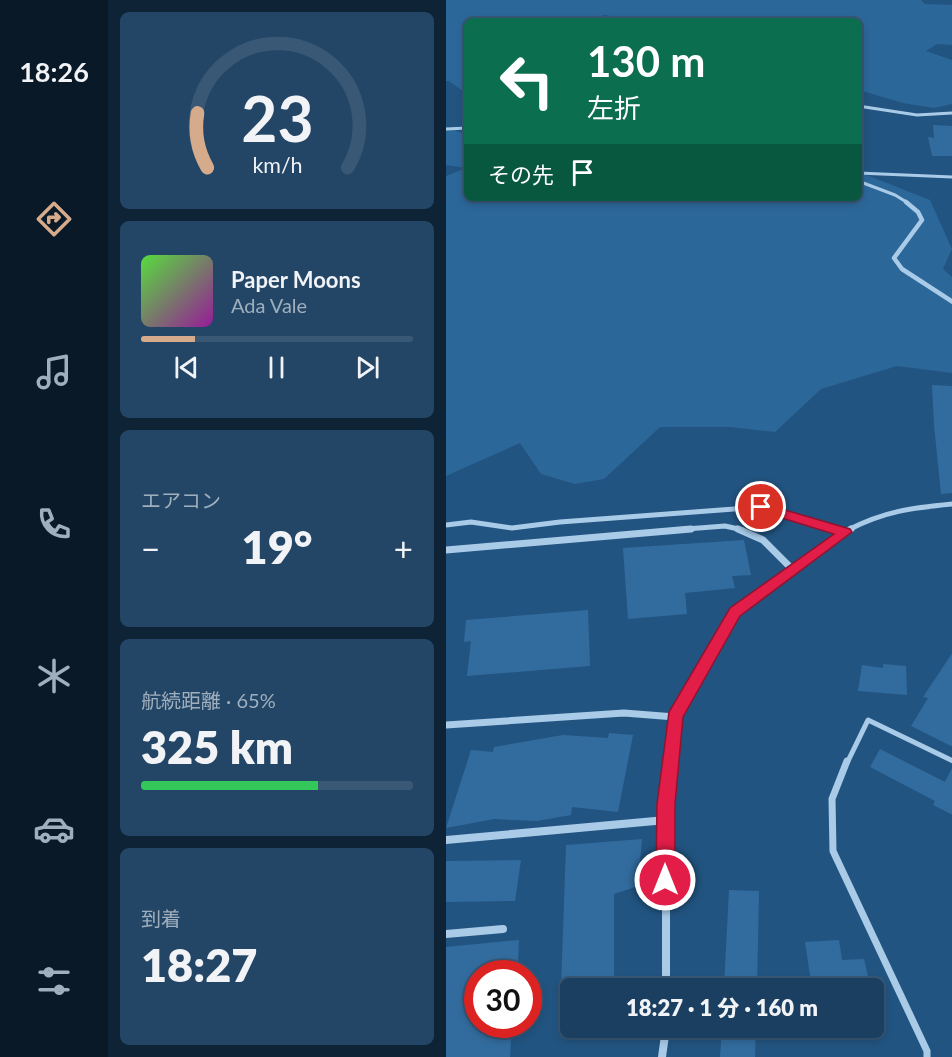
<!DOCTYPE html>
<html lang="ja">
<head>
<meta charset="utf-8">
<style>
  body { margin:0; font-family:Lato,"Noto Sans JP",sans-serif; background:#234667; color:#f1f3f6; height:100vh; display:flex; flex-direction:column; font-size:22px; white-space:nowrap }
  * { box-sizing:border-box; margin:0 }
  p { font-size:20px; color:#9fafbd }
  .icon { flex:none; width:33px; height:33px; fill:none; stroke:currentColor; stroke-width:2; stroke-linecap:round; stroke-linejoin:round }
  .map { position:relative; flex:1; overflow:hidden }
  .drawer { display:flex; flex-direction:column; gap:12px; padding:12px; background:#0e2335; width:338px }
  .drawer>* { flex:none }
  .guide { position:absolute; left:18px; top:18px; width:398px; height:183px; border-radius:9px; box-shadow:0 3px 9px #0003,0 0 0 2px #385876; background:#0b6e4f; color:#fff; overflow:hidden }
  .speed { position:absolute; left:18px; top:960px; display:flex; gap:12px; font-size:30px; font-weight:700; text-align:center }
  .speed>* { display:grid; place-content:center; width:78px; height:78px; border-radius:50%; background:#1a3f61; box-shadow:0 3px 9px #0003,0 0 0 2px #385876; line-height:1 }
  .speed .limit { border:9px solid #d22; background:#fff; color:#111 }
  .pin { position:absolute; display:grid; place-items:center; width:51px; height:51px; color:#fff; margin:-26px; border:3px solid #fff; border-radius:50%; box-shadow:0 2px 6px #0007 }
  .me { position:absolute; width:66px; margin:-33px; rotate:0deg; stroke-linejoin:round; filter:drop-shadow(0 0 4px #0008) }
  .turn { display:flex; align-items:center; gap:21px; height:126px; padding:0 24px; font-size:27px }
  .turn .icon { width:78px; height:78px; stroke-width:2.5 }
  .turn b { display:block; font-size:42px; line-height:51px }
  .then { display:flex; align-items:center; height:57px; padding:0 24px; background:#0003; gap:12px; font-size:22px }
  .big { font-size:45px; font-weight:800; line-height:1.1 }
  .drawer .tile { flex:1; display:flex; flex-direction:column; justify-content:center; gap:9px; min-width:0; padding:0 21px; border-radius:9px; background:#234667 }
  .drawer .dial { align-items:center; gap:0 }
  .dial svg { height:156px; overflow:visible; fill:none; stroke:#385876; stroke-width:7; stroke-linecap:round; text-anchor:middle }
  .dial text { fill:#f1f3f6; stroke:none }
  .song { display:flex; align-items:center; gap:18px }
  .cover { width:72px; height:72px; border-radius:9px; background:linear-gradient(135deg,hsl(110 70% 55%),hsl(300 70% 35%)) }
  .played { height:6px; border-radius:3px; background:linear-gradient(90deg,#d6ab8b 20%,#385876 20%) }
  .keys { display:flex; justify-content:space-around; direction:ltr }
  .heat { display:flex; justify-content:space-between; align-items:center; font-size:33px; direction:ltr }
  .charge { height:9px; border-radius:4px; background:linear-gradient(90deg,#34c759 65%,#385876 0) }
  .trip { position:absolute; left:114px; top:978px; width:324px; height:60px; border-radius:9px; background:#1a3f61; box-shadow:0 3px 9px #0003,0 0 0 2px #385876; font-weight:800; line-height:60px; text-align:center }
  main { display:flex; flex:1; min-height:0 }
  .tabs { display:flex; flex-direction:column; width:108px; justify-content:space-around; align-items:center; background:#0a1927; color:#9fafbd }
  .tabs .icon { width:42px; height:42px }
  .tabs .on { color:#d6ab8b }
  .tabs b { font-size:27px; color:#f1f3f6 }
  .map>svg:first-child { display:block }
  .green { fill:#2c6799 }
  .building { fill:#326c9e }
  .lines { fill:none; stroke-linecap:round; stroke-linejoin:round }
  .service-far1 { stroke:#a9cbe8; stroke-width:5 }
  .service { stroke:#a9cbe8; stroke-width:7 }
  .minor-far4 { stroke:#a9cbe8; stroke-width:3 }
  .minor-far3 { stroke:#a9cbe8; stroke-width:4.5 }
  .minor-far2 { stroke:#a9cbe8; stroke-width:5 }
  .minor-far1 { stroke:#a9cbe8; stroke-width:7 }
  .minor { stroke:#a9cbe8; stroke-width:8 }
  .route { fill:#e11d48; stroke:#92132f; stroke-width:1.5 }
</style>
</head>
<body>
<main>
<nav class="tabs">
<b>18:26</b>
<svg class="icon on" aria-label="directions" viewBox="0 0 24 24"><path d="M12 3l9 9-9 9-9-9zM9 14v-3h6M13 9l2 2-2 2"/></svg>
<svg class="icon" aria-label="music" viewBox="0 0 24 24"><path d="M9 18V5l10-2v13"/><circle cx="6" cy="18" r="3"/><circle cx="16" cy="16" r="3"/></svg>
<svg class="icon" aria-label="phone" viewBox="0 0 24 24"><path d="M5 4h4l2 5-3 2q2 4 5 5l2-3 5 2v4C11 20 4 13 5 4z"/></svg>
<svg class="icon" aria-label="climate" viewBox="0 0 24 24"><path d="M12 3v18M4 7l16 10M4 17L20 7"/></svg>
<svg class="icon" aria-label="car" viewBox="0 0 24 24"><path d="M5 17H2v-5l4-1 3-4h7l3 4 3 1v5h-3M9 17h6M6 11h13"/><circle cx="7" cy="17" r="2"/><circle cx="17" cy="17" r="2"/></svg>
<svg class="icon" aria-label="filters" viewBox="0 0 24 24"><path d="M4 7h16M4 17h16"/><circle cx="9" cy="7" r="2"/><circle cx="15" cy="17" r="2"/></svg>
</nav>
<section class="drawer">
<div class="tile dial"><svg viewBox="0 0 100 80">
<path d="M14 69A42 42 0 1 1 86 69"/>
<path d="M14 69A42 42 0 0 1 9 41" stroke="#d6ab8b"/>
<text x="50" y="56" font-size="32" font-weight="700">23</text>
<text x="50" y="72" font-size="11">km/h</text>
</svg></div>
<div class="tile">
<div class="song"><i class="cover"></i><div><b>Paper Moons</b><p>Ada Vale</p></div></div>
<div class="played"></div>
<div class="keys"><svg class="icon" aria-label="previous" viewBox="0 0 24 24"><path d="M18 5L8 12l10 7zM5 5v14"/></svg><svg class="icon" aria-label="pause" viewBox="0 0 24 24"><path d="M8 5v14M16 5v14"/></svg><svg class="icon" aria-label="next" viewBox="0 0 24 24"><path d="M6 5l10 7-10 7zM19 5v14"/></svg></div>
</div>
<div class="tile"><p>エアコン</p>
<div class="heat"><a>−</a><b class="big">19°</b><a>+</a></div>
</div>
<div class="tile"><p>航続距離 · 65%</p><b class="big">325 km</b><div class="charge"></div></div>
<div class="tile"><p>到着</p><b class="big">18:27</b></div>
</section>
<div class="map">
<svg width="507" height="1057" viewBox="0 0 507 1057">
  <rect width="100%" height="100%" fill="#225481"/>
  <path class="green" d="M0,0H475L479,4L506,5V45L491,44L480,51L506,60V104L488,108L457,103L413,90L412,21H192L159,15L138,21H21V94L3,81H0Z
    M0,127L21,135V198H412L413,172L484,200L506,249L497,269L506,277V373L451,366L375,389L329,432L283,427H214L158,479L129,484L95,474L74,443L0,476V176L20,168L0,165Z"/>
  <path class="building" d="M487,125L507,126V156H486L482,137L488,138Z
    M486,385L507,386V493L495,494L488,425Z
    M298,540L305,575L286,576L289,588L239,593L241,614L182,619L177,548Z
    M142,610L144,666L21,676L25,641L18,642L20,620Z
    M507,652V747L465,726L482,698L477,697Z
    M437,664L460,666L461,695L412,691L416,665L437,668Z
    M163,733L187,735L172,812L126,807L125,815L91,821L48,819L0,828L25,750L47,752L48,747L117,735L162,738Z
    M434,749L499,782L507,766V815L487,805L489,801L424,767Z
    M196,839L192,886L168,894V988H115L120,845Z
    M75,860L69,901L0,902V861Z
    M283,890L313,891L311,988H278Z
    M73,940L72,963L32,967V1024H66L64,1057H0V947Z
    M393,940L396,960L418,959L422,976L402,977L400,988H366L359,942Z
    M276,1028H310L309,1057H274Z"/>
  <g class="lines">
    <path class="service-far1" d="M401,763L422,720L507,761"/>
    <path class="service" d="M401,761L386,799L387,851L481,1051V1057"/>
    <path class="minor-far4" d="M412,106L471,115L507,113
      M0,129L21,128
      M412,173L507,177
      M412,181L449,195L462,203"/>
    <path class="minor-far3" d="M460,202L472,212L476,220L448,258L456,269L507,302"/>
    <path class="minor-far2" d="M0,525L25,522L66,528L114,522L315,507L394,530
      M227,530L279,526L297,530
      M402,530C439,511 465,508 507,504"/>
    <path class="minor-far1" d="M292,529L317,540L346,569
      M389,529L399,532
      M0,550L245,529
      M0,725L178,713L229,717
      M224,763L229,717L289,612L405,529"/>
    <path class="minor" d="M0,840L220,820
      M0,934L57,929
      M220,988V804L224,761
      M216,1057L220,1028"/>
  </g>
  <path class="route" d="M315,503L404,529L406,532L294,616L237,717L229,804V880L226,887L219,890L213,887L210,880L211,804L223,712L284,608L388,534L310,510L308,507L310,504Z"/>
</svg>
<div class="speed"><div class="limit">30</div></div>
<div class="pin" style="left:315px;top:507px;background:#d93025"><svg class="icon" aria-label="arrive" viewBox="0 0 24 24"><path d="M6 21V4h12l-3 4 3 4H6"/></svg></div>
<svg class="me" style="left:219px;top:880px" viewBox="-20 -20 40 40"><circle r="17" fill="#e11d48" stroke="#fff" stroke-width="3"/><path d="M0-11L8 9 0 5-8 9z" fill="#fff"/></svg>
<div class="trip">18:27 · 1 分 · 160 m</div>
<div class="guide">
<div class="turn"><svg class="icon" aria-label="left" viewBox="0 0 24 24"><path d="M17 20v-9H6M10 6l-5 5 5 5"/></svg><div><b>130 m</b>左折</div></div>
<div class="then">その先<svg class="icon" aria-label="arrive" viewBox="0 0 24 24"><path d="M6 21V4h12l-3 4 3 4H6"/></svg></div>
</div>
</div>
</main>
</body>
</html>
